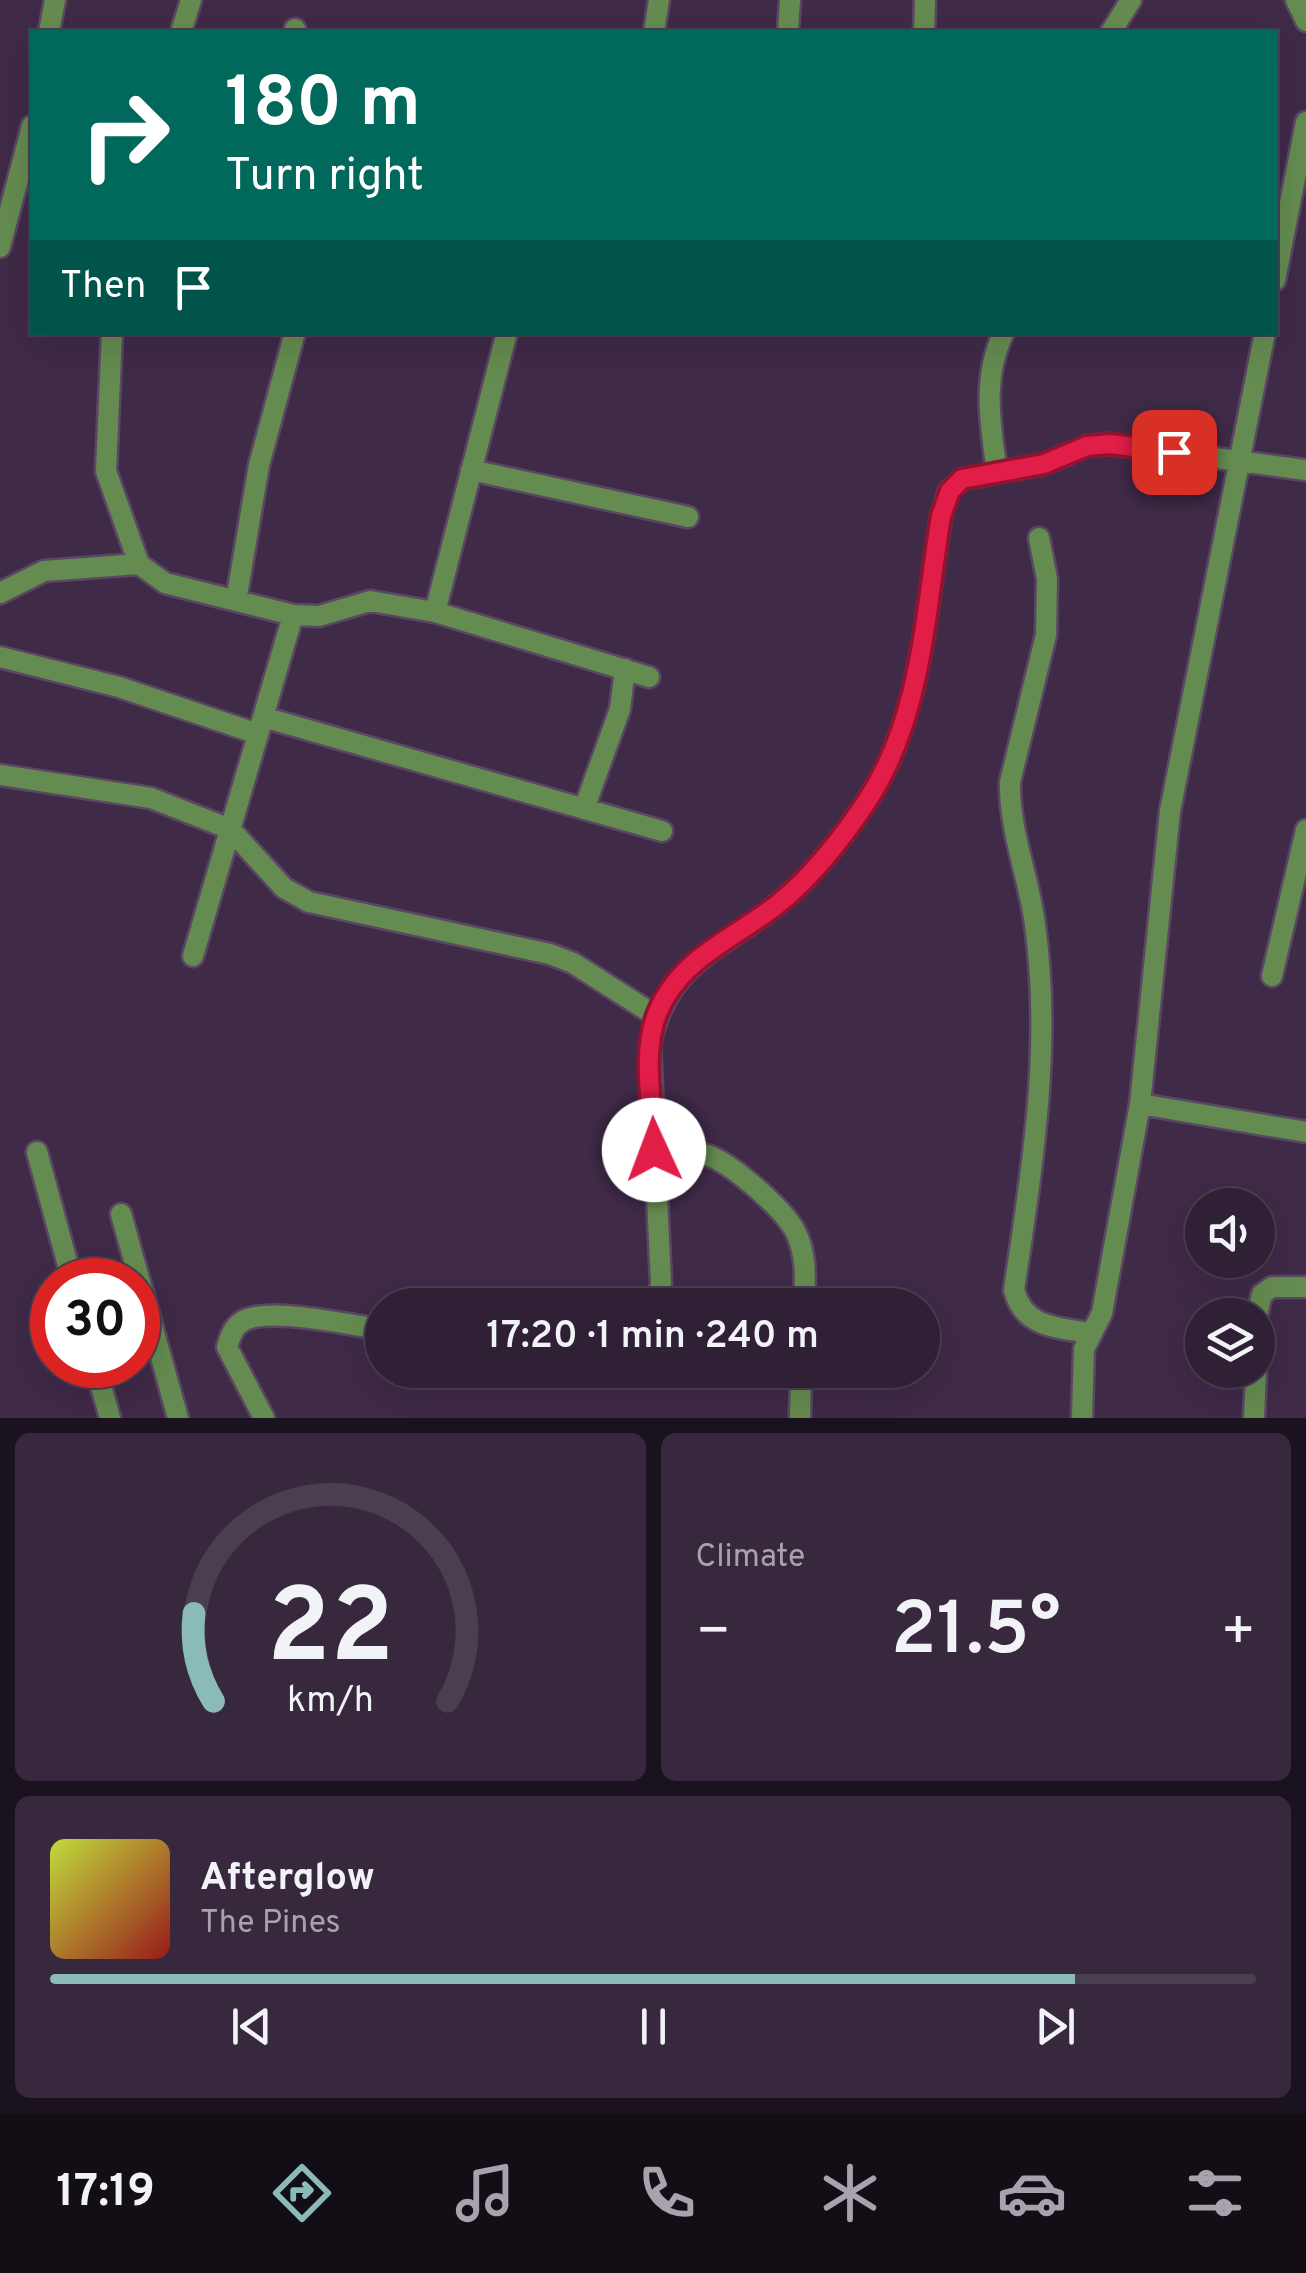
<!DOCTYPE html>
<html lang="en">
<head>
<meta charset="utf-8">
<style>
  body { margin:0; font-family:Overpass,sans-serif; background:#37283e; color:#f1f3f6; height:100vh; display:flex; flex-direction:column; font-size:38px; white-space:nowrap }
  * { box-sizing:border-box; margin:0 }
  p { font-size:32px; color:#a7a3ad }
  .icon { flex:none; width:55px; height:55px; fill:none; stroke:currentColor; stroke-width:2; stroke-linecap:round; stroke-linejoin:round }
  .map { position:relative; height:1418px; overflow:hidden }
  .side { display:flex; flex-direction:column; gap:15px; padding:15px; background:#1a121e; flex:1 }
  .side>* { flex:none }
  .guide { position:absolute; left:30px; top:30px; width:1248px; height:305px; border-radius:0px; box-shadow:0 10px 40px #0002,0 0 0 2px #4a3e51; background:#00695c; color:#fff; overflow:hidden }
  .controls { position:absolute; left:1185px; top:1188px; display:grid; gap:20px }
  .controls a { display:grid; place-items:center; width:90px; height:90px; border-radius:50%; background:#2f2036; box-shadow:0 10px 40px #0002,0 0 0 2px #4a3e51; font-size:50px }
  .speed { position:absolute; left:30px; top:1258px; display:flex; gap:20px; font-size:50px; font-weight:700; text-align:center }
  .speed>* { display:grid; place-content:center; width:130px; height:130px; border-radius:50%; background:#2f2036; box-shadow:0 10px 40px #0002,0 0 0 2px #4a3e51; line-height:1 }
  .speed .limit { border:15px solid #d22; background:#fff; color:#111 }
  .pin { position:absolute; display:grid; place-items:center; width:85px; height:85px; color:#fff; margin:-42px; border-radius:20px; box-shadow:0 5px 15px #0006 }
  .me { position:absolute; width:110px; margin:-55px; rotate:358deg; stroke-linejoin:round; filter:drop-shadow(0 0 8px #0008) }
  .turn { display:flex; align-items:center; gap:35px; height:210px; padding:0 30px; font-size:45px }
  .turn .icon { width:130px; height:130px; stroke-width:2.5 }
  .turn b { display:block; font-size:70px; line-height:85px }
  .then { display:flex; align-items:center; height:95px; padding:0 30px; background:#0003; gap:20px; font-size:38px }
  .big { font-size:75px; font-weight:600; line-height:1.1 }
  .side .card { flex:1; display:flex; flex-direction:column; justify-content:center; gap:15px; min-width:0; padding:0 35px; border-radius:15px; background:#37283e }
  .side .dial { align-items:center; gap:0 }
  .dial svg { height:260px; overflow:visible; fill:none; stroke:#4a3e51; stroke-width:7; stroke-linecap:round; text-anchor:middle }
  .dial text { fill:#f1f3f6; stroke:none }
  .song { display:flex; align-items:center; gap:30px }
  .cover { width:120px; height:120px; border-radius:15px; background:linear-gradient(135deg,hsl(70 70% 55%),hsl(0 70% 35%)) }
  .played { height:10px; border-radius:5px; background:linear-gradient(90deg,#8bbbb9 85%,#4a3e51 85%) }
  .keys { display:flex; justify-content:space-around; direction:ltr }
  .heat { display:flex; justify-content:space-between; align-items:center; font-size:55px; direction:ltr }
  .side .tiles { flex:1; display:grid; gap:15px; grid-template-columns:1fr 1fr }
  .card:last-child { grid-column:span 2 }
  .trip { position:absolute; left:365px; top:1288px; width:575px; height:100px; border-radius:50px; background:#2f2036; box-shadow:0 10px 40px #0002,0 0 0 2px #4a3e51; font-weight:600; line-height:100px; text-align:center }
  .tabs { display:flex; height:160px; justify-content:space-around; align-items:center; background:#130d16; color:#a7a3ad }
  .tabs .icon { width:70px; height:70px }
  .tabs .on { color:#8bbbb9 }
  .tabs b { font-size:45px; color:#f1f3f6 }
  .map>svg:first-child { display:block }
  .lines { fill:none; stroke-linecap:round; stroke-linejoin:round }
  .street-casing { stroke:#5b4764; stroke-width:25 }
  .street { stroke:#658c50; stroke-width:20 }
  .route-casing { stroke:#92132f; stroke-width:25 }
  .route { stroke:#e11d48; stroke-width:18 }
</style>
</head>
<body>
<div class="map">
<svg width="1306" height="1418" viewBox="0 0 1306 1418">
  <rect width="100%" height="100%" fill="#3f2a48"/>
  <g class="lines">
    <defs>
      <path id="street" d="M1296,0L1306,21
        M295,29L296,32
        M49,32L55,0
        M181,32L191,0
        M654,32L659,0
        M788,32L790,0
        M924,32L925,0
        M1111,32L1131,0
        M0,247L32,126
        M1275,280L1306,122
        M112,332L106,471L139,564L165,583L293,615L319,616L370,601L435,612L649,677
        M471,470L688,517
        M997,472C990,424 982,377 1004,332
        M1039,538L1047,579L1046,635L1010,782C1009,831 1029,877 1035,925C1052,1047 1032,1170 1014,1290C1024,1328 1056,1327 1090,1333
        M0,593L44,571L139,564
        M236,601L259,465L295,332
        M435,612L507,332
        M0,657L119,687L258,734
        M263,717L662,831
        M0,775L151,798L230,829L284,888L309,902L550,954L573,963L656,1016
        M584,809L620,709L625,669
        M193,956L293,615
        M1272,976L1306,830
        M1140,1104L1306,1132
        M655,1150C673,1151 693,1150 710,1156C734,1166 787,1211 797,1235C807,1257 805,1281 804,1305
        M37,1152L72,1280
        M121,1214L178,1418
        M657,1305L661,1283L650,1044C667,962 719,951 778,904C811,878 844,836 867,801C922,718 925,612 941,517L949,491L963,479L1044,464L1087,446L1109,444L1306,470
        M1257,1315L1262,1294L1272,1287H1306
        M95,1365L110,1418
        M264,1418L227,1347C230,1337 233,1327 243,1321C269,1306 351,1326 382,1329
        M800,1418L801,1370
        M1082,1418L1084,1349L1102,1313L1140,1104L1170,811L1265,332
        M1254,1418L1256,1370"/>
    </defs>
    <use href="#street" class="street-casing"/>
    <use href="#street" class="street"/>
  </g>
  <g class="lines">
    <defs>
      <path id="route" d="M654,1150C653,1108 641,1054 657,1014C679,958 734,939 778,904C811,878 844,836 867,801C922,718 925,612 941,516L950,491L962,479L1044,464L1087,446L1110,444L1174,452"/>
    </defs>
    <use href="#route" class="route-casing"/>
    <use href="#route" class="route"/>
  </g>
</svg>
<div class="controls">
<a><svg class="icon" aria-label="sound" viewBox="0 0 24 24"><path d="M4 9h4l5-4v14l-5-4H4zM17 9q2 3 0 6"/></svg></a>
<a><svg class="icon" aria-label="layers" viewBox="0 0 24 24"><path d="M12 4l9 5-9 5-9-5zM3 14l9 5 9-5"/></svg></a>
</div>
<div class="speed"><div class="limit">30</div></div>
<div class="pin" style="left:1174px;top:452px;background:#d93025"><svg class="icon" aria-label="arrive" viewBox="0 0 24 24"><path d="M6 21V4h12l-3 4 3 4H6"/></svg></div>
<svg class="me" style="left:654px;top:1150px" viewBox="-20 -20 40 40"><circle r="19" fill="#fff"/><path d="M0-13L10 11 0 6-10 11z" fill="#e11d48"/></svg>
<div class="trip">17:20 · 1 min · 240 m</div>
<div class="guide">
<div class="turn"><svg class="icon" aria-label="right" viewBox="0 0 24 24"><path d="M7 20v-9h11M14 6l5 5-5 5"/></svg><div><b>180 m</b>Turn right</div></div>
<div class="then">Then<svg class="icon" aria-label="arrive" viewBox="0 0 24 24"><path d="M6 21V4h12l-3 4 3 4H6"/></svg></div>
</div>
</div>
<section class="side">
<div class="tiles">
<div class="card dial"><svg viewBox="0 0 100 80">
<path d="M14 69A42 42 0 1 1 86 69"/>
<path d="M14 69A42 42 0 0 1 8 42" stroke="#8bbbb9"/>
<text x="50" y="56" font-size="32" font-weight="700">22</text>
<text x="50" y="72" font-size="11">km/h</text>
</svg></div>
<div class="card"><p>Climate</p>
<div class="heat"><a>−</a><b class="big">21.5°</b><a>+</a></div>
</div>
<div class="card">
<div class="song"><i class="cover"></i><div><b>Afterglow</b><p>The Pines</p></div></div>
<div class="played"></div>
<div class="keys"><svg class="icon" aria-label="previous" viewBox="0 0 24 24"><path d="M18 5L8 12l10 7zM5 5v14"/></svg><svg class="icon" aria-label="pause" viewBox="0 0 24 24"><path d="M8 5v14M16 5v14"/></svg><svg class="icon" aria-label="next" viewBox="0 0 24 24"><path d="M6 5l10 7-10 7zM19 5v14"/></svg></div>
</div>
</div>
</section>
<nav class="tabs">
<b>17:19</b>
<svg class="icon on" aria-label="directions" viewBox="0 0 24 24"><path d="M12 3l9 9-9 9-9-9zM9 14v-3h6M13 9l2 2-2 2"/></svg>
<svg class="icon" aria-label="music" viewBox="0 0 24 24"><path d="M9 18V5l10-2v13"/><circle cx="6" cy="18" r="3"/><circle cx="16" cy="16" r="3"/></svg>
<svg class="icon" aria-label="phone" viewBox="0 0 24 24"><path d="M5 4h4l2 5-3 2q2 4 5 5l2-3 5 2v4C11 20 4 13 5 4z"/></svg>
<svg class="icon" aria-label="climate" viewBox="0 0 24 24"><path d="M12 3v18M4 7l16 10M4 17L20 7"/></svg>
<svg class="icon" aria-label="car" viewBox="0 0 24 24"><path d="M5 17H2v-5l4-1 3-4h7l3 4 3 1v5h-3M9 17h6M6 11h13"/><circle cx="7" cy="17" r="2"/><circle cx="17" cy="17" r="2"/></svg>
<svg class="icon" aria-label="filters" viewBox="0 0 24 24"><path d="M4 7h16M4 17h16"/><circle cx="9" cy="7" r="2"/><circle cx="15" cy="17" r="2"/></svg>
</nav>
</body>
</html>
